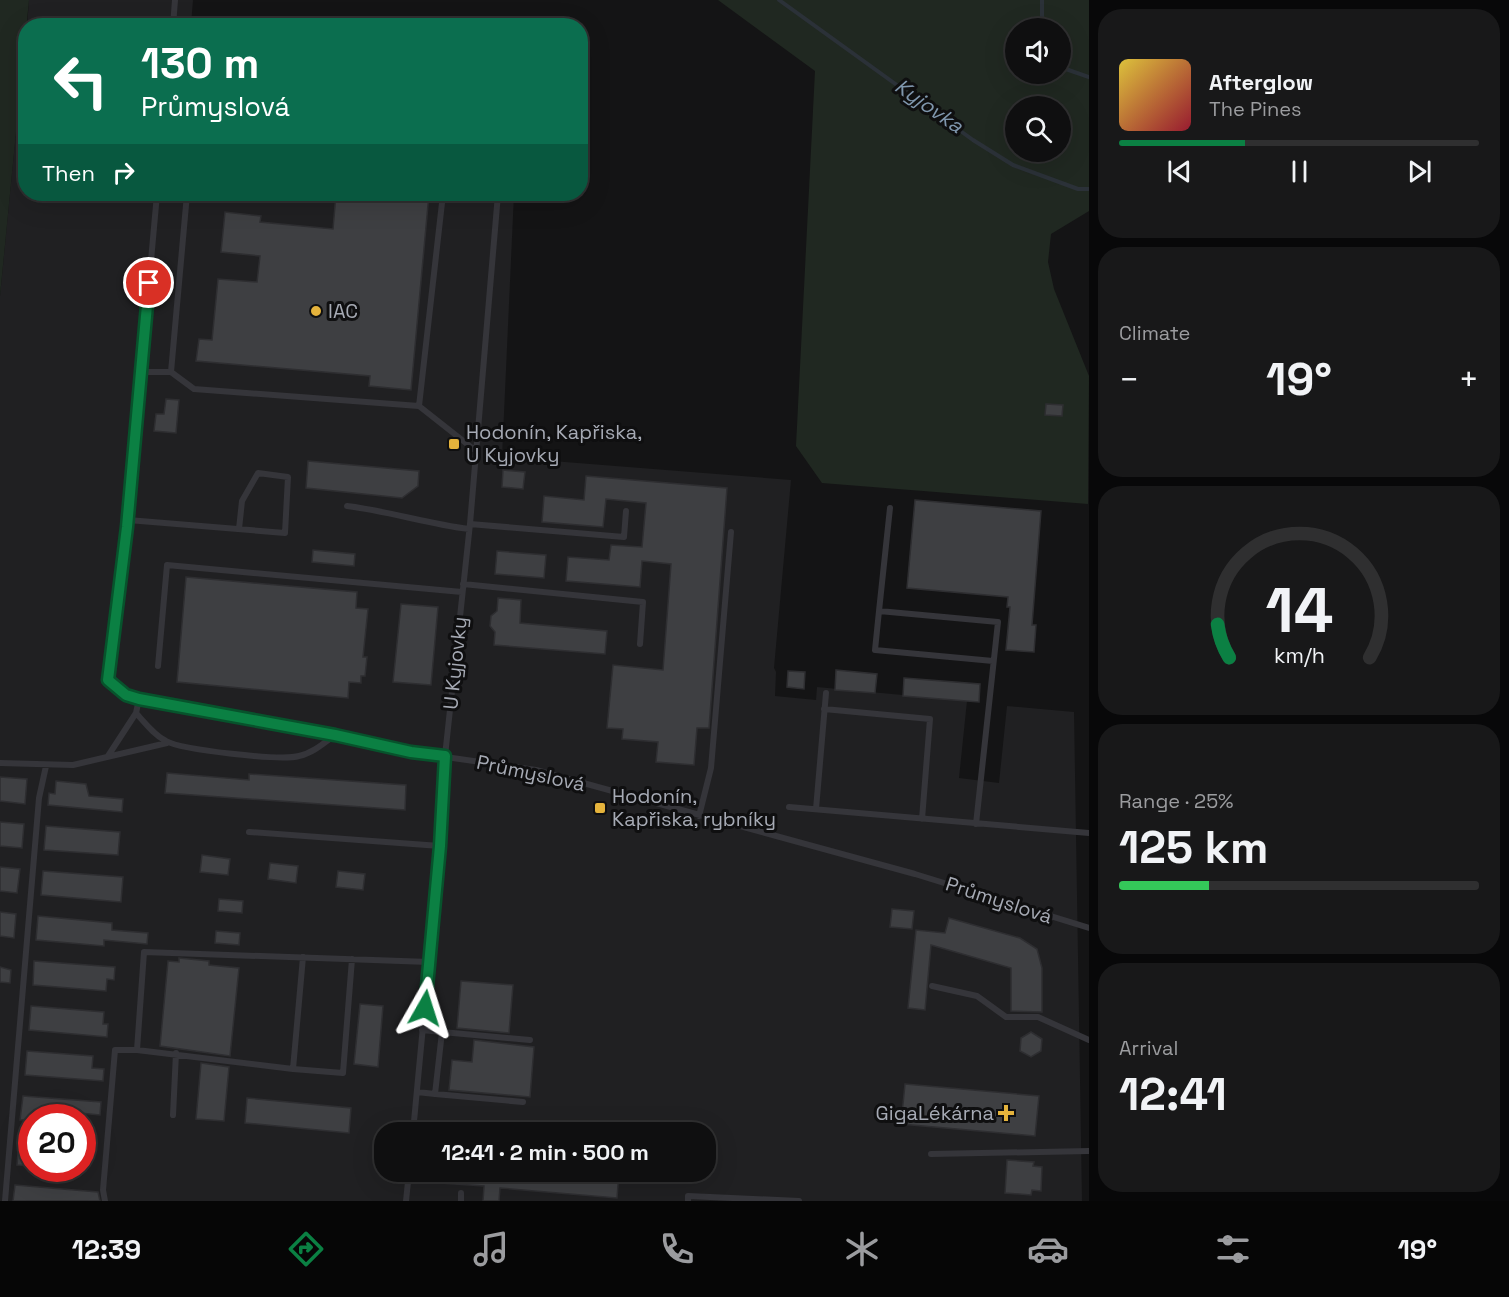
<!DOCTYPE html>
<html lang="en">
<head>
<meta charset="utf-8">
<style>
  body { margin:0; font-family:"Space Grotesk",sans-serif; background:#181819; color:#f1f3f6; height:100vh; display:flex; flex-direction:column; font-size:22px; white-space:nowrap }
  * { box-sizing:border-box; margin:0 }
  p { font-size:20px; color:#9b9c9f }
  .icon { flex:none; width:33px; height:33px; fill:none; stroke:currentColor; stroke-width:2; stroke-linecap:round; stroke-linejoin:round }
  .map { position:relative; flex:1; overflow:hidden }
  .details { display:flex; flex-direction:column; gap:9px; padding:9px; background:#080809; width:420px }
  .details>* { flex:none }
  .guide { position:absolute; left:18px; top:18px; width:570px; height:183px; border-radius:24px; box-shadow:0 6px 24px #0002,0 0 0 2px #2f2f30; background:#0b6e4f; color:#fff; overflow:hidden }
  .tools { position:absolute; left:1005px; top:18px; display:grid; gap:12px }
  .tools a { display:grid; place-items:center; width:66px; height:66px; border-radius:50%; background:#0f0f10; box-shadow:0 6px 24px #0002,0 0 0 2px #2f2f30; font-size:30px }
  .speed { position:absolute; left:18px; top:1104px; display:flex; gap:12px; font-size:30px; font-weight:700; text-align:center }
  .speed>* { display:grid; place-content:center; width:78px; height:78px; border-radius:50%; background:#0f0f10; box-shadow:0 6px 24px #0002,0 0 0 2px #2f2f30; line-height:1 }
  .speed .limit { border:9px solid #d22; background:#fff; color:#111 }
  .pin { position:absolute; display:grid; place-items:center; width:51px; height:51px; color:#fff; margin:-26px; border:3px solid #fff; border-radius:50%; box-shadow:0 2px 6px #0007 }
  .me { position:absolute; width:66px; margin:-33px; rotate:6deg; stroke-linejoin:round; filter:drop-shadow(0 0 4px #0008) }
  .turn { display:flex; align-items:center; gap:21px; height:126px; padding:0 24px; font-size:27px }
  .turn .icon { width:78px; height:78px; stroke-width:2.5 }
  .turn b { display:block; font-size:42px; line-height:51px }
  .then { display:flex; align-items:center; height:57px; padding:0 24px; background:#0003; gap:12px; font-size:22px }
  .big { font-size:45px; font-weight:800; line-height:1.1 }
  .details .card { flex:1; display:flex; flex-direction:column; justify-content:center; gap:9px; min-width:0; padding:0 21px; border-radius:24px; background:#181819 }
  .details .dial { align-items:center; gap:0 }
  .dial svg { height:156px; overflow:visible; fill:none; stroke:#2f2f30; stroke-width:7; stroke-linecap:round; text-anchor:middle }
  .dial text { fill:#f1f3f6; stroke:none }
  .song { display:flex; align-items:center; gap:18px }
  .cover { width:72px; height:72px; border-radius:9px; background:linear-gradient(135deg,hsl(50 70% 55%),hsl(350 70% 35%)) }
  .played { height:6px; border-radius:3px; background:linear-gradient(90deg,#0b8043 35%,#2f2f30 35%) }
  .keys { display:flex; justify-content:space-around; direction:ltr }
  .heat { display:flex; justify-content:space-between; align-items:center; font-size:33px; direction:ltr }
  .charge { height:9px; border-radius:4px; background:linear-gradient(90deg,#34c759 25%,#2f2f30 0) }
  .trip { position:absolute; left:374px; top:1122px; width:342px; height:60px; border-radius:24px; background:#0f0f10; box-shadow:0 6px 24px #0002,0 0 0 2px #2f2f30; font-weight:800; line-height:60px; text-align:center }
  .tabs { display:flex; height:96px; justify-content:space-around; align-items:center; background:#060606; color:#9b9c9f }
  .tabs .icon { width:42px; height:42px }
  .tabs .selected { color:#0b8043 }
  .tabs b { font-size:27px; color:#f1f3f6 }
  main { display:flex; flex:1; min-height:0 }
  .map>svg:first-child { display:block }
  .built { fill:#202022; fill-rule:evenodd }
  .green { fill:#202821; fill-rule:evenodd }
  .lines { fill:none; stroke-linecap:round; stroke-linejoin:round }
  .stream { stroke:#2b3138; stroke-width:4 }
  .building { fill:#3e3f42; stroke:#2e2e31; stroke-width:1.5 }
  .service { stroke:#35353a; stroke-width:6 }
  .route-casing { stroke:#07532c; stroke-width:15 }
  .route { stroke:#0b8043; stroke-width:10 }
  .poi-dot { fill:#e5b33c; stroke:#0f0f10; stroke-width:2 }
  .labels { text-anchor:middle; stroke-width:6; stroke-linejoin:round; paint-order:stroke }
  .poi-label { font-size:20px; fill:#a6aab4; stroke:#0f0f10; text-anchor:start }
  .street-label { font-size:20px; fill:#a6aab4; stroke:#0f0f10 }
  .water-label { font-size:21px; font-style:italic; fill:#7f96ad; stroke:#0f0f10 }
</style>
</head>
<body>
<main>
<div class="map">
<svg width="1089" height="1201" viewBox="0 0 1089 1201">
  <rect width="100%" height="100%" fill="#141415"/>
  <path class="built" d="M29,0H193L191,25L27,26Z
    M25,38L26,194H514L502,457L791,480L774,668L776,672L775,696L816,700L817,687L967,701L959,778L999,783L1007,706L1074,712L1082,1201H0V296ZM32,1118H82V1168H32ZM384,1132H705V1172H384Z"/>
  <path class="green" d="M0,0H29L0,296Z
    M718,0H1089V211L1051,234L1048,262L1054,289L1089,376L1088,504L822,483L796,446L815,71ZM1016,28H1060V74H1016ZM1016,106H1060V152H1016Z"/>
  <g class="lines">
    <path class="stream" d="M779,0L973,140L1013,165L1078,189H1089
      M1042,0V28
      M1060,67L1089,77"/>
  </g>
  <path class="building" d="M336,194H429L411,390L369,386L370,376L196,361L199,339L212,340L218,279L257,282L260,256L221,252L225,212L261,216L260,222L333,229Z
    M166,399L179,400L176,433L154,431L156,414H164Z
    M1046,404L1063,405L1062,416L1045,415Z
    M308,461L419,471L418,486L402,498L306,488Z
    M503,470L525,472L523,489L502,487Z
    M586,476L727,488L709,728H697L694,765L656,762L658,742L622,739L623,729L607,728L613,665L663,670L671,564L642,561L640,587L566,581L568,557L609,560L611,545L642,547L646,503L606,499L603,527L542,522L544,496L584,500Z
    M915,500L1041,511L1032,625H1036L1034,652L1006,650L1010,607H1007L1008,597L907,588Z
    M313,550L355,554L354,566L312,562Z
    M497,551L546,555L544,578L495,574Z
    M186,577L357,592L356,608L368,609L363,657H367L365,676H361V683L349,682L348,698L177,682Z
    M498,598L521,600L520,623L607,631L605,654L494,645L495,632L490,626L491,616L497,611Z
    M401,604L438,607L431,685L393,682Z
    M836,670L877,674L875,693L835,690Z
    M788,671L805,672L804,689L787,687Z
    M904,678L980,684L979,702L903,696Z
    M167,773L249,780V774L406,785L405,810L165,793Z
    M0,777L27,779L25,804L0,801Z
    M56,781L86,784L89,796L123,799L122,812L48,805L49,793L55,794Z
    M0,822L24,824L22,848L0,846Z
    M46,826L120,832L118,855L44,850Z
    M202,855L230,859L228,875L200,872Z
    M270,863L298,866L296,883L268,879Z
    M0,867L20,869L17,893L0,891Z
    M43,871L123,877L121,902L41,895Z
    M338,871L365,874L363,890L336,887Z
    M219,899L243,901L242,913L218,911Z
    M892,909L914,911L912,929L890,927Z
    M0,912L16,914L14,938L0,936Z
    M38,916L112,923V930L148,933L147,944L104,940V946L36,940Z
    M949,918L1020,938L1037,949L1042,968V1012L1011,1011V968L931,945L925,1010L908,1008L916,930L945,933Z
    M216,931L240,933L239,945L215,943Z
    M179,958L209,961V965L239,968L230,1056L160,1046L168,961L179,962Z
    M34,961L115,967L114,980L107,979L106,991L33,985Z
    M0,967L11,970L10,983L0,982Z
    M461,981L513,985L509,1033L457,1028Z
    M360,1004L383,1006L378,1067L354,1064Z
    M31,1006L104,1012L103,1024H108L107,1037L29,1030Z
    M1031,1032L1042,1039L1041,1051L1031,1057L1020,1051L1021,1038Z
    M474,1040L534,1047L530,1097L449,1090L452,1060L472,1062Z
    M27,1051L93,1056L92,1068L104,1069L103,1081L25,1075Z
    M201,1063L229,1067L224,1121L196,1119Z
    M905,1084L1039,1096L1035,1136L901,1124Z
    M23,1096L101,1102L100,1115L79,1113L70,1114V1118L20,1120Z
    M247,1098L351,1108L349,1133L245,1123Z
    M19,1140L32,1141V1166L17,1165Z
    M1007,1160L1034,1162L1033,1166L1042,1167L1041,1191L1032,1190L1031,1195L1005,1193Z
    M442,1172H619L617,1198L500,1188L499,1201H483L484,1186L441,1183Z
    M15,1185L98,1192L100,1201H13Z"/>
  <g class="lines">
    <path class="service" d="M173,26L175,0
      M157,194L127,527L108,680L126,695L139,699L335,735L411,752L536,770L915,874L1089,928
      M187,194L171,372L194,389L419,406L476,451
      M141,372H171
      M419,406L443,194
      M347,506C388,511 428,524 469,529
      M890,508L879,611L998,622L976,824
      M128,520L285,533L288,477L258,473L242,501L239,529
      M470,524L624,537L626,511
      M463,584L643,602L640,644
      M879,611L875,650L993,661
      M158,666L167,565L462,592
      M824,709L930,719L922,819
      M136,713C145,723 154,735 166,741C182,750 281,761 299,756C313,753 324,743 335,735
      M108,756L136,713L139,699
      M0,763L73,765L167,743
      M789,807L1089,833
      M816,809L826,693
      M699,816L711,768L731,532
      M249,832L440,846
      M303,957L293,1069L343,1073L352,959
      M932,986L977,996L1006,1017H1038L1089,1040
      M422,1030L442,1032
      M293,1069L137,1050L144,952L429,962
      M417,1092L435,1094
      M523,1102L435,1094L442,1032L530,1040
      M173,1115L176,1053
      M413,1132L440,846L445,756L470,524L498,194
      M931,1154L1089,1151
      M5,1201L39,798L46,766
      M105,1201L103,1190L115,1050H137
      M406,1201L409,1172
      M461,1201V1193
      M688,1201V1196L799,1201"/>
  </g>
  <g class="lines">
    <defs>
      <path id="route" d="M149,283L127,527L108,680L126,695L139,699L335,735L411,752L445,756L440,846L425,1008"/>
    </defs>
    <use href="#route" class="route-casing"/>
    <use href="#route" class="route"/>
  </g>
  <g class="poi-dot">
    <circle cx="316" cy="311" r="6"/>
    <rect x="448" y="438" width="12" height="12" rx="3"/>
    <rect x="594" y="802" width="12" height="12" rx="3"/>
    <path d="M1003 1104h6v6h6v6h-6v6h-6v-6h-6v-6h6z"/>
  </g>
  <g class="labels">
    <g class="poi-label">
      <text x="328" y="318">IAC</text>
      <text x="466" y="439">Hodonín, Kapřiska,<tspan x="466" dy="23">U Kyjovky</tspan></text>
      <text x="612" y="803">Hodonín,<tspan x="612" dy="23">Kapřiska, rybníky</tspan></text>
      <text x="994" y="1120" text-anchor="end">GigaLékárna</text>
    </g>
    <g class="street-label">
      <text transform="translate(455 663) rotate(-84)" y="7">U Kyjovky</text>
      <text transform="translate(531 773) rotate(12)" y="7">Průmyslová</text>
      <text transform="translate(999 900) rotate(18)" y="7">Průmyslová</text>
    </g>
    <g class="water-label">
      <text transform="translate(929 106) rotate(35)" y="7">Kyjovka</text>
    </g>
  </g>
</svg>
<div class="tools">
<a><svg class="icon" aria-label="sound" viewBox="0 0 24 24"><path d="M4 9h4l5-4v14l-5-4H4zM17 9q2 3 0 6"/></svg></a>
<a><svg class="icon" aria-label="search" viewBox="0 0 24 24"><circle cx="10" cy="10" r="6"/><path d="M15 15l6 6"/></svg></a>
</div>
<div class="speed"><div class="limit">20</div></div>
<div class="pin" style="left:149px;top:283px;background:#d93025"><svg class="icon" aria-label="arrive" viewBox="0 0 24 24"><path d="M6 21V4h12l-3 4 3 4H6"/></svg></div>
<svg class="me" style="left:425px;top:1008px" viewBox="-20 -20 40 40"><path d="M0-17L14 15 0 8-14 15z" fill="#0b8043" stroke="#fff" stroke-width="4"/></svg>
<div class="trip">12:41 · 2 min · 500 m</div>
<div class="guide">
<div class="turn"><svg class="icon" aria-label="left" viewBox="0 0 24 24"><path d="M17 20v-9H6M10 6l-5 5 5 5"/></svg><div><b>130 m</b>Průmyslová</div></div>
<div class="then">Then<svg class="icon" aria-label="right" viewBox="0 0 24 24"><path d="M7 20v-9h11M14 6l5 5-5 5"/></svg></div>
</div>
</div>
<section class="details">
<div class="card">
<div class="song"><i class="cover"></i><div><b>Afterglow</b><p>The Pines</p></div></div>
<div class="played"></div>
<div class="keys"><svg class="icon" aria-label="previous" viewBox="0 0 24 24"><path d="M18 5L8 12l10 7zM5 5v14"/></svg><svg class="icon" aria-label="pause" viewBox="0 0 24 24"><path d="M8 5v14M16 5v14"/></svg><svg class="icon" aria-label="next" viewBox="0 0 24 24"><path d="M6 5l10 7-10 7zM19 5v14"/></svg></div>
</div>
<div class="card"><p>Climate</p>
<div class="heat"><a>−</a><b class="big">19°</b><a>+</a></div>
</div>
<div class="card dial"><svg viewBox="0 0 100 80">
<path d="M14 69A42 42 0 1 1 86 69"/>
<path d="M14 69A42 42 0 0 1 8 52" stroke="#0b8043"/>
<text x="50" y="56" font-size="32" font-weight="700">14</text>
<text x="50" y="72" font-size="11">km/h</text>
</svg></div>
<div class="card"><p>Range · 25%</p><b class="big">125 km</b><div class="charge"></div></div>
<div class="card"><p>Arrival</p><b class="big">12:41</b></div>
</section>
</main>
<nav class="tabs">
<b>12:39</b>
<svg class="icon selected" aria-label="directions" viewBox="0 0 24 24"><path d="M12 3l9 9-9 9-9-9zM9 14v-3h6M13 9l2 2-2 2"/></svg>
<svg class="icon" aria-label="music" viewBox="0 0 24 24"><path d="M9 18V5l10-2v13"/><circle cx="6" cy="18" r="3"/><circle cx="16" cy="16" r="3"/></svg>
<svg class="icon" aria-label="phone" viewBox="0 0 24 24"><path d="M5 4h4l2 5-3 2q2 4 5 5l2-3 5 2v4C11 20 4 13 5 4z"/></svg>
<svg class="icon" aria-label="climate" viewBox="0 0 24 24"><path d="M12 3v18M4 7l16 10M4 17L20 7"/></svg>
<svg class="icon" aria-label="car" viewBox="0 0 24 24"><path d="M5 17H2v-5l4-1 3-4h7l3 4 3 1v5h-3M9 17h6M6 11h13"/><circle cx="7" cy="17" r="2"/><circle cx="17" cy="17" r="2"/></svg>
<svg class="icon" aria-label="filters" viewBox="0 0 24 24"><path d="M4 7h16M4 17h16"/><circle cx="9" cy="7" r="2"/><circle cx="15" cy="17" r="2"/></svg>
<b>19°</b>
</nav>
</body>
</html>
